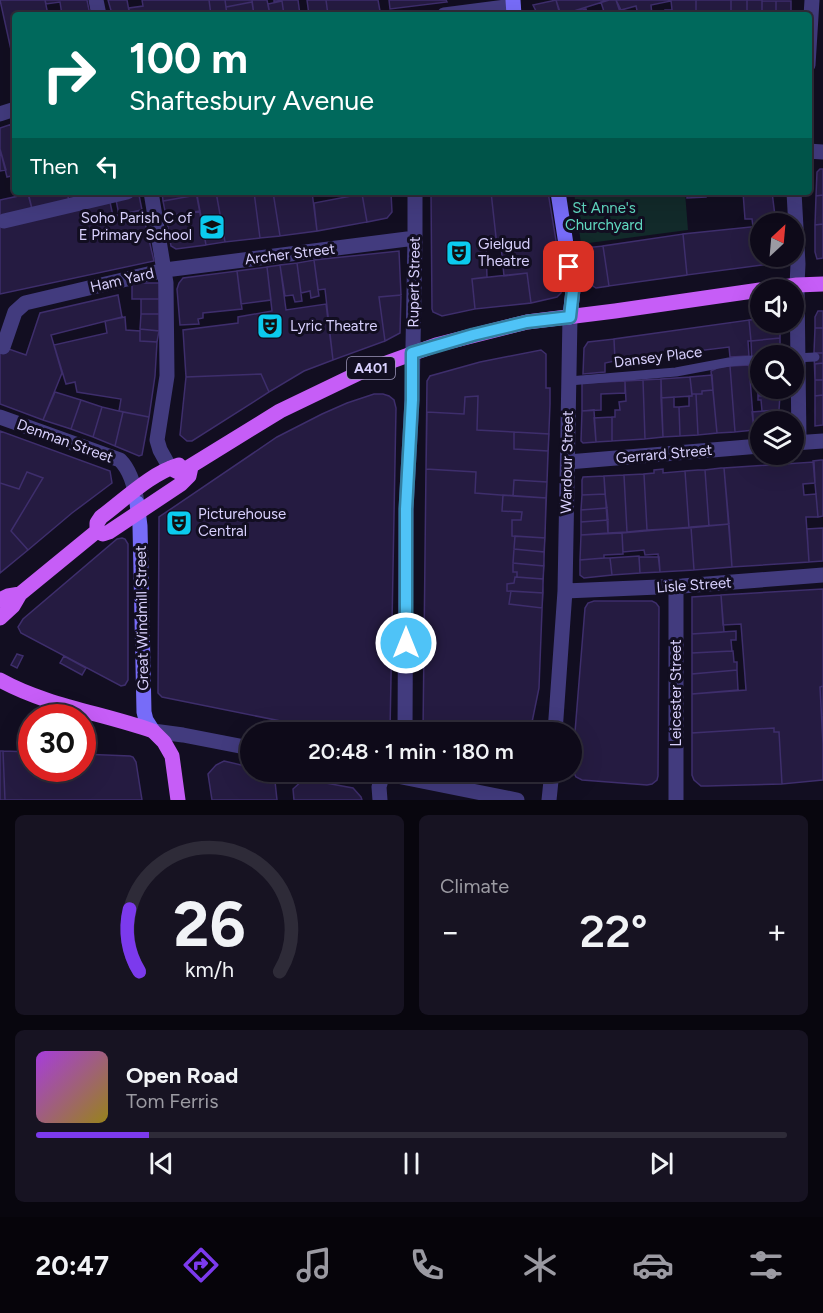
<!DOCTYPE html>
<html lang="en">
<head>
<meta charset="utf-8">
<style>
  body { margin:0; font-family:Figtree,sans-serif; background:#171322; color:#f1f3f6; height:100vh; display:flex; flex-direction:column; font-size:22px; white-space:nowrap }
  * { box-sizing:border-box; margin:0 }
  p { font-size:20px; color:#9b9aa2 }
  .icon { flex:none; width:33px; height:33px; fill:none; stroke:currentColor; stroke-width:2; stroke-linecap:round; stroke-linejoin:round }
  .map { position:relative; height:800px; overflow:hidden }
  .details { display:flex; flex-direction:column; gap:15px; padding:15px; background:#08060e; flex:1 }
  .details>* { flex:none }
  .hud { position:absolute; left:12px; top:12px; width:800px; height:183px; border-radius:6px; box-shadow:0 6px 24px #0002,0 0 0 2px #2e2b38; background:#00695c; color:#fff; overflow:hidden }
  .needle { width:39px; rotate:26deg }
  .tools { position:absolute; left:750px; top:213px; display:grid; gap:12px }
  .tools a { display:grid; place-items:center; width:54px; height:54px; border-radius:50%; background:#0e0a19; box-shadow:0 6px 24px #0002,0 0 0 2px #2e2b38; font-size:30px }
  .speed { position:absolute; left:18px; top:704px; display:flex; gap:12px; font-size:30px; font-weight:700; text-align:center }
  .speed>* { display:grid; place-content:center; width:78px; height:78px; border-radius:50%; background:#0e0a19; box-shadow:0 6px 24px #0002,0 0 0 2px #2e2b38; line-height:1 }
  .speed .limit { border:9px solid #d22; background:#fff; color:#111 }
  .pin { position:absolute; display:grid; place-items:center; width:51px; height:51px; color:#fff; margin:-26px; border-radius:12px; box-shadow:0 3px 9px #0006 }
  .me { position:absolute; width:66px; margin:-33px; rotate:0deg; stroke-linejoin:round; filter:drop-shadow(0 0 4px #0008) }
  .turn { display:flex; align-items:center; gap:21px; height:126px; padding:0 18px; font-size:27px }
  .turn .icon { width:78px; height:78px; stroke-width:2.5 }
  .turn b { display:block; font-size:42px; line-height:51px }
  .then { display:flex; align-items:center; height:57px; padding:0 18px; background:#0003; gap:12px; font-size:22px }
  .big { font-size:45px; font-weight:600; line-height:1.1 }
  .details .tile { flex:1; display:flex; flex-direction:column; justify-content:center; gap:9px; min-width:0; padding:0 21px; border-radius:9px; background:#171322 }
  .details .dial { align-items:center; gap:0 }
  .dial svg { height:156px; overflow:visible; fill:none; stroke:#2e2b38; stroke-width:7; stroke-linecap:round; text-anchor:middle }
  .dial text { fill:#f1f3f6; stroke:none }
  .song { display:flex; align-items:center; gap:18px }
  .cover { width:72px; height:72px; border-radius:9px; background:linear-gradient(135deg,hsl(280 70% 55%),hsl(50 70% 35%)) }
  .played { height:6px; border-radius:3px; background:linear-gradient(90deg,#7c3aed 15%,#2e2b38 15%) }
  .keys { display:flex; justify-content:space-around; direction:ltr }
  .heat { display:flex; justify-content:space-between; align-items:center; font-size:33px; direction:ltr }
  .details .tiles { flex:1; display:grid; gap:15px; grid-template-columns:1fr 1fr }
  .tile:last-child { grid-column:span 2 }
  .trip { position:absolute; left:240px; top:722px; width:342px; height:60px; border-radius:30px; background:#0e0a19; box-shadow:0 6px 24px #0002,0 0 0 2px #2e2b38; font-weight:600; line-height:60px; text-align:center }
  .menu { display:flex; height:96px; justify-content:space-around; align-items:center; background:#06040a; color:#9b9aa2 }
  .menu .icon { width:42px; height:42px }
  .menu .current { color:#7c3aed }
  .menu b { font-size:27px; color:#f1f3f6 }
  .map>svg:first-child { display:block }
  .green { fill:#122a2a }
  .building { fill:#251b41; stroke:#3e2e6c; stroke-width:1.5 }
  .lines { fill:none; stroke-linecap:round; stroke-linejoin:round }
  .lane { stroke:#423b7e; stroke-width:9 }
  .street { stroke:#423b7e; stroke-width:15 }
  .secondary { stroke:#776cf8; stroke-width:15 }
  .primary { stroke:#c65df7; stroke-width:15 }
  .route-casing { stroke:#337fa1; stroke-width:15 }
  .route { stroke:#4fc3f7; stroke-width:10 }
  .labels { text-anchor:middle; stroke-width:6; stroke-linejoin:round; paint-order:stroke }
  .shield { fill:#120e21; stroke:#9d96bb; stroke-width:1.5 }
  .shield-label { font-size:14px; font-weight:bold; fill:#d8d0fd }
  .park-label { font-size:15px; fill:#60d9c1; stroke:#120e21 }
  .poi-label { font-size:15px; fill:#d8d0fd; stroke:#120e21; text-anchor:start }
  .street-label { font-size:15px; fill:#d8d0fd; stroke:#120e21 }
</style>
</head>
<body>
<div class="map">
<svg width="823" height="800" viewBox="0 0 823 800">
  <rect width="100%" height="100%" fill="#120e21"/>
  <path class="green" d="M574,192H685L688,230L581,244Z"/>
  <path class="building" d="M0,0H45L48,15H15V59H13Z
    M45,0H87L90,15H62L60,2L46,4Z
    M108,0H127L129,11L112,14Z
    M142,0H209L211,15H112L129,11V8L143,6Z
    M209,0H225L227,15H211Z
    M225,0H252V2L226,7Z
    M252,0H267L270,15H254Z
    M274,0H298L300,15H284L282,1L274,2Z
    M307,0H326L328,15H309Z
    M326,0H378L380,11L361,15H328Z
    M389,0H446L447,2L390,9Z
    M556,0L559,11L547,15H538L533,5Z
    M556,0H609L561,15Z
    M609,0H616L621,15H605L601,2Z
    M616,0H671V1L651,5L652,15H638L636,6L621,10Z
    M671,0H696V15H665V10H672Z
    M696,0H731V15H696Z
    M731,0H747V15H731Z
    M747,0H762V15H747Z
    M282,1L284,15H270L268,4Z
    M762,1H776V15H762Z
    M776,1H791V15H776Z
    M252,2L254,15H227L226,7Z
    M586,9L588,15H572V13Z
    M12,124L15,137V167L13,168L15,175L7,177L0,149V128Z
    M0,149L6,170L0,171Z
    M820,169H823V195L816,196L817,172Z
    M28,192H67L69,201L32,209Z
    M67,192H110L69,201Z
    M162,192H196L197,195L163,201Z
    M196,192H216L225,242L206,245Z
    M216,192H254L260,238L225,242Z
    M254,192H273L280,236L260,238Z
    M273,192H312L317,231L280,236Z
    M431,192H491L497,246L486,247L487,277L472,279L475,309L442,316L433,312L432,309Z
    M491,192H548L563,283L561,293L557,297L531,303L527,273L504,276L501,246H497Z
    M687,192H706V197L687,198Z
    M743,192H772L776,224H760V226L753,227L752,219H745Z
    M391,193L392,212L387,218L367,222L362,194Z
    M28,194L32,209L0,218V200Z
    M362,194L367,222L317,231L314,203Z
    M139,195L142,210L119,215L116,200Z
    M197,195L200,211L166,216L163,201Z
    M823,195V224L815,225L816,196Z
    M110,202L113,216L142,210L154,261L0,294V225Z
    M200,211L206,245L176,249L171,246L166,216Z
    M823,224V258L817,259L815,252V225Z
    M760,226V256H779V260L777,263L687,275L683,234Z
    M683,234L687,275L609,286L603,246Z
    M603,246L609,286L596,288L590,284L585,248Z
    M399,251L401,295L379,297L385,341L333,360L325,289L318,290L314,260Z
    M314,260L319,296L311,298L310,291L301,293L297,263Z
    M297,263L302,301L295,302L293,295L285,296L280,265Z
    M280,265L286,310L326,304L333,360L304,371L269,392L261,374L186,377L183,330L238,323V317L272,311L267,267Z
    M267,267L271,300L241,304L237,271Z
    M237,271L242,309L203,313V318L198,319L199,324L180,325L177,289L179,283L183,278Z
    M527,273L531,303L475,309L472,279Z
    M132,283H159V299H132Z
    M118,295L122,317L51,335L62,373L43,420L0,404V346L26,355L40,313Z
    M401,295L400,333L385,341L379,297Z
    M141,299H159V314H141Z
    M818,311H823V328H815V317Z
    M141,314H159V331L140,329Z
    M125,317L126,330L140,331V341L157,342L155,376L149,417L119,411L121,399L77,392L75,382L66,384L54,345L107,333L105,321Z
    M760,319V322H780V338L751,341L749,320Z
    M749,320L751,341H748L749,356L730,357L729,347L615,361L614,339Z
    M815,328H823V353H814Z
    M140,329L159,331L157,342L140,341Z
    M780,338V356H760V365H752L751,341Z
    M614,339L615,361L605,363V372L583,374L584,348L588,342Z
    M541,350L546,354V388H550V404L539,688L530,732H423L427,381L430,376L480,362Z
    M814,353H823V380H815Z
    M823,363V380H815V364Z
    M749,365L754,430L735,432L730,366Z
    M754,365H760V380L757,381V374L754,373Z
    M730,366L735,432L717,433L711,371L719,367Z
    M261,374L269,392L192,441H187L180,435L186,377Z
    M712,375L713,390L702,391V394H692L690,377Z
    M690,377L692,396L661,398V379Z
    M661,379L663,437L645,439L643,380Z
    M643,380L645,439L612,441V417H615V410H620L619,402L626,401L625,381Z
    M760,380V388H780V395L758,396V381Z
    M815,380H823V395L815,396Z
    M625,381V393L601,394V410L582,411V383Z
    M713,390L717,433L698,435L696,394H702V391Z
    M55,392L81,400L71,429L43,420Z
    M374,394H383L389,396L394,400L396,408L390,732H335L162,697L158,693L159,517L277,437L322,414L347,403Z
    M692,394H696L698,435L680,436L679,407L689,406V396H692Z
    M780,395L779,410L762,411L761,400H758V396Z
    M823,395V425L815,426V396Z
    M478,396L477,430L514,432V449L548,451L547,482L514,480L513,496L475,493L476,472L426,469L427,412L464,414L465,397Z
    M674,397V407H679L680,436L663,437L661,398Z
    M81,400L102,407L93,437L71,429Z
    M102,407L123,412L115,446L93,437Z
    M594,410L596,442L583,443L581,441L582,411Z
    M779,410V422H760V430H754L752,412Z
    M123,412L149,417L142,455L139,456L115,446Z
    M612,417V441L596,442L594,418Z
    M0,431L110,471L112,483L72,513L28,550L11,531L43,478L27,472L19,489L0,483Z
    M514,432L549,434L548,451L514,449Z
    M821,460H823V516L818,517L813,461Z
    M814,462L815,483L803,484L804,495L816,494L818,517H806L809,562L732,567L724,468Z
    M721,468H724L729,524L709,526L705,470Z
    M663,469V473L685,471L689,528L647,530L644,474L654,473V470Z
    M698,470H705L709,526L689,528L685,471Z
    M27,472L43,478L11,531L28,550L0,573V483L19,489Z
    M644,474L647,530L627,532L624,475Z
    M624,475L627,532L608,533L604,476Z
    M604,476L605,494L582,495V480L583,477Z
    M514,480L547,482L546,498L513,496Z
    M605,494L607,508L581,510L582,495Z
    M503,495L546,498L545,538L512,536V520H521L522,512L502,511Z
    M607,508L608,520L581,522V510Z
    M608,520V533L581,535V522Z
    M729,524L732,567L694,570L691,527Z
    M691,527L694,570L660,572L658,554L645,555L644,550L623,552L622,533Z
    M823,528V561L809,562L807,529Z
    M622,533L623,554L604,555V558L580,560L581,535Z
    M515,536L545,538L544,552L514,549Z
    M122,538L125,539L128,544V680L125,685L121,686L21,633L18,627L23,619L117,539Z
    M514,549L544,552V566L513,563Z
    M639,556L640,573L612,575L610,558Z
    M639,557H659L660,572L640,573Z
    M604,558H610L612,575L584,578L580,575V560Z
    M513,563L544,566L543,579L517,577V572H513Z
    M515,577L543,579V593L507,591V584L514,583Z
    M823,589V686L820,687L823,744V780L782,784L779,732H774V728L692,733V694L746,690L741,624L723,625L721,595Z
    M511,591L543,593L542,608L509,604Z
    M721,595L724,632L692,634V597Z
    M594,601H652L656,603L659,607L658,776L657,780L652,784L647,785L582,780L576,777L572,769L585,608L588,603Z
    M736,631V640H731L732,651L692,653V634Z
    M732,651H733L734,662H737V670L692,674V653Z
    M17,654L23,656L17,668L11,665Z
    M64,656L86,668L82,675L60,663Z
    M737,670L738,690L692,694V674Z
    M823,686V744L820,687Z
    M292,723L316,728L315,732H298L290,730Z
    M774,728V732H779L782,784L707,786H701L694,780L692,775V733Z
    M0,751H3L5,800H0Z
    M3,751L32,752V768H82V754L130,756L133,757L136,762L142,800H5Z
    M224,761L250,767V771L274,772L277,800H212L208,774L216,765Z
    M304,779L353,788L361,797L362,800H294L293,789Z"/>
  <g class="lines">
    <path class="lane" d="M794,358L815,357
      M569,381L676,372L729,362L752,360"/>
    <path class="street" d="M96,0L99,15
      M444,15L513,6
      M808,65L812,0
      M0,114L15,109
      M808,151L823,152
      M151,192L166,283L167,376L157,440L160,450L170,468
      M794,192L798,264L797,285L799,442
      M4,221L127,192
      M3,347L15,312L25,303L165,270L415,238
      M0,417L120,460C131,471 135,488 137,503
      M794,443L823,441
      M568,462L760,446
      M676,586V800
      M565,591L682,586L823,575
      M153,731L183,735L250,748
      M405,732L406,509L412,400L415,238V192
      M555,732L565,591L570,317
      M372,771L517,800
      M380,800L379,787L383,773
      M549,800L552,771"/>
    <path class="secondary" d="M513,0L514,15
      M558,192L573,290L570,317
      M137,503L140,526L144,712L146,720L153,731"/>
    <path class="primary" d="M761,290L797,285L823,284
      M170,468L178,472H181L280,411L359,373L436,345L527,322L615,311L760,290
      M97,531L103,534L109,532L181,484L189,476L191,467
      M0,600L8,596L20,594
      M0,618L13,606L20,594L97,531V523L101,517C124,500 151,473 179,465
      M0,680C47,706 102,713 153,731L164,742L172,756L178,800"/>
  </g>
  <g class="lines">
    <defs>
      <path id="route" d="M406,643V509L412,400V353L473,335L527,322L570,317L573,290L569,267"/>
    </defs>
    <use href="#route" class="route-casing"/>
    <use href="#route" class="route"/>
  </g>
  <defs>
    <symbol id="school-square" viewBox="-11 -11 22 22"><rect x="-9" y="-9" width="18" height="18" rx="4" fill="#0bcbee" stroke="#120e21"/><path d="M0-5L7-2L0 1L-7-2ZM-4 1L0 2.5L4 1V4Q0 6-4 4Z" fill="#111"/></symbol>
    <symbol id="theatre-square" viewBox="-11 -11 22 22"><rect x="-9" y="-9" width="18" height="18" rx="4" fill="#0bcbee" stroke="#120e21"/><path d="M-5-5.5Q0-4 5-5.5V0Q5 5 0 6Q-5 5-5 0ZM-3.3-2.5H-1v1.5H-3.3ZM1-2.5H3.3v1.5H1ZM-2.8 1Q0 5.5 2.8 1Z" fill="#111"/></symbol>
  </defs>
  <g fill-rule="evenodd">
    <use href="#school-square" x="197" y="212" width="30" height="30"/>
    <use href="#theatre-square" x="444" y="238" width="30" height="30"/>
    <use href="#theatre-square" x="255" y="311" width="30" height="30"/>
    <use href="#theatre-square" x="164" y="508" width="30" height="30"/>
  </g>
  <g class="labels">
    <rect class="shield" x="347" y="357" width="48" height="22" rx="4.5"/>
    <g class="shield-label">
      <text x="371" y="373">A401</text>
    </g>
    <g class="park-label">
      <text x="604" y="213">St Anne's<tspan x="604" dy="17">Churchyard</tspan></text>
    </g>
    <g class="poi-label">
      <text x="192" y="223" text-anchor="end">Soho Parish C of<tspan x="192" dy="17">E Primary School</tspan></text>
      <text x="478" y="249">Gielgud<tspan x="478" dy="17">Theatre</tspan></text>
      <text x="290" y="331">Lyric Theatre</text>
      <text x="198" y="519">Picturehouse<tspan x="198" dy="17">Central</tspan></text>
    </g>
    <g class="street-label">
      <text transform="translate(290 254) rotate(-7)" y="5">Archer Street</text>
      <text transform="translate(122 280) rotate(-13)" y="5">Ham Yard</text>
      <text transform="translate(414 282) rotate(-89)" y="5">Rupert Street</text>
      <text transform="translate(658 357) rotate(-7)" y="5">Dansey Place</text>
      <text transform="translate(65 441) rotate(20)" y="5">Denman Street</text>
      <text transform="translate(664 454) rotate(-5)" y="5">Gerrard Street</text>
      <text transform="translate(567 462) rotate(-89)" y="5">Wardour Street</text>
      <text transform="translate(694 585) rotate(-4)" y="5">Lisle Street</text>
      <text transform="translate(142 618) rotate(-91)" y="5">Great Windmill Street</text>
      <text transform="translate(676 693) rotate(-90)" y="5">Leicester Street</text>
    </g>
  </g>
</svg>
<div class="tools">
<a><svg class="needle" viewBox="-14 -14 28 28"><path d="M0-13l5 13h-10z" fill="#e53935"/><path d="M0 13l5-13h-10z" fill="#9b9aa2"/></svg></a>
<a><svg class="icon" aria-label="sound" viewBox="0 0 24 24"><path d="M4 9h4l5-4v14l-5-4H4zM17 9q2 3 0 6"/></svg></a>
<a><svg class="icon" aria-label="search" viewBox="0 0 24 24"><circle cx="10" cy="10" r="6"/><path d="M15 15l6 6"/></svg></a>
<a><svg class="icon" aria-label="layers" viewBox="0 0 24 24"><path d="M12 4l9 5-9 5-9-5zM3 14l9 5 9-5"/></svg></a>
</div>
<div class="speed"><div class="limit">30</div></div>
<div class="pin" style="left:569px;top:267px;background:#d93025"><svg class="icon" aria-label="arrive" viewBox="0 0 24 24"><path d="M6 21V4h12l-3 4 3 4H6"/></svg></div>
<svg class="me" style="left:406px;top:643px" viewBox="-20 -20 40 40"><circle r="17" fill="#4fc3f7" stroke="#fff" stroke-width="3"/><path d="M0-11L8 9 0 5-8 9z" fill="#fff"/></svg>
<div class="trip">20:48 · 1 min · 180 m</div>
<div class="hud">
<div class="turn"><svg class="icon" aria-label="right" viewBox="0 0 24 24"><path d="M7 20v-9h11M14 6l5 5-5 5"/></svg><div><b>100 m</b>Shaftesbury Avenue</div></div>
<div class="then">Then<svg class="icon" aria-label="left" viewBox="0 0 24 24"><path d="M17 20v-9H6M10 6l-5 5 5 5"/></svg></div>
</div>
</div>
<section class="details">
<div class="tiles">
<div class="tile dial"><svg viewBox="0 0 100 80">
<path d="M14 69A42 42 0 1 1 86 69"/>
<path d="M14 69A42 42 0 0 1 9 37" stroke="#7c3aed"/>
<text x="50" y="56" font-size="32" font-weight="700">26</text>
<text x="50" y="72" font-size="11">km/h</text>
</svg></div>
<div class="tile"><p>Climate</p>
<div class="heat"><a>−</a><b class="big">22°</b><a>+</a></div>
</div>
<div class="tile">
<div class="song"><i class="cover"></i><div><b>Open Road</b><p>Tom Ferris</p></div></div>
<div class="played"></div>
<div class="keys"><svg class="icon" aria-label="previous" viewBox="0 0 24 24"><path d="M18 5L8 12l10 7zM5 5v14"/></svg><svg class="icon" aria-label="pause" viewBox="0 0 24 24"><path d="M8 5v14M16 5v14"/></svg><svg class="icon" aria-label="next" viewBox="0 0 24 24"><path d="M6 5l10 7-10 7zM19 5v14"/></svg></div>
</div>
</div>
</section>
<nav class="menu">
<b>20:47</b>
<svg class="icon current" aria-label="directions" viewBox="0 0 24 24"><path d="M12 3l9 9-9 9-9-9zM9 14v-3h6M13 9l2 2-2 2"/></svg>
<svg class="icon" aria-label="music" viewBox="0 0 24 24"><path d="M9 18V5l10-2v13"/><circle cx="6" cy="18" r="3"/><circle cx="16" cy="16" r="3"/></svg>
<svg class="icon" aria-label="phone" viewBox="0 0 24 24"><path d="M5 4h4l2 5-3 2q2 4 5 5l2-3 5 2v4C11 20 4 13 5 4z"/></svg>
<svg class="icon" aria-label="climate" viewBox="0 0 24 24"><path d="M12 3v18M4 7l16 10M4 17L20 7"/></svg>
<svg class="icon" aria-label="car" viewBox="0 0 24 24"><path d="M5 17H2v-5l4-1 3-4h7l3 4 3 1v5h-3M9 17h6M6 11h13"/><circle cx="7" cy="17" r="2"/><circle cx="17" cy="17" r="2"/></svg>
<svg class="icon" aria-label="filters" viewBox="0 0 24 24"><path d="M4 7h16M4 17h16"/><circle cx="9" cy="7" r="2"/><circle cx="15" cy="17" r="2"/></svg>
</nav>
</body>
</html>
